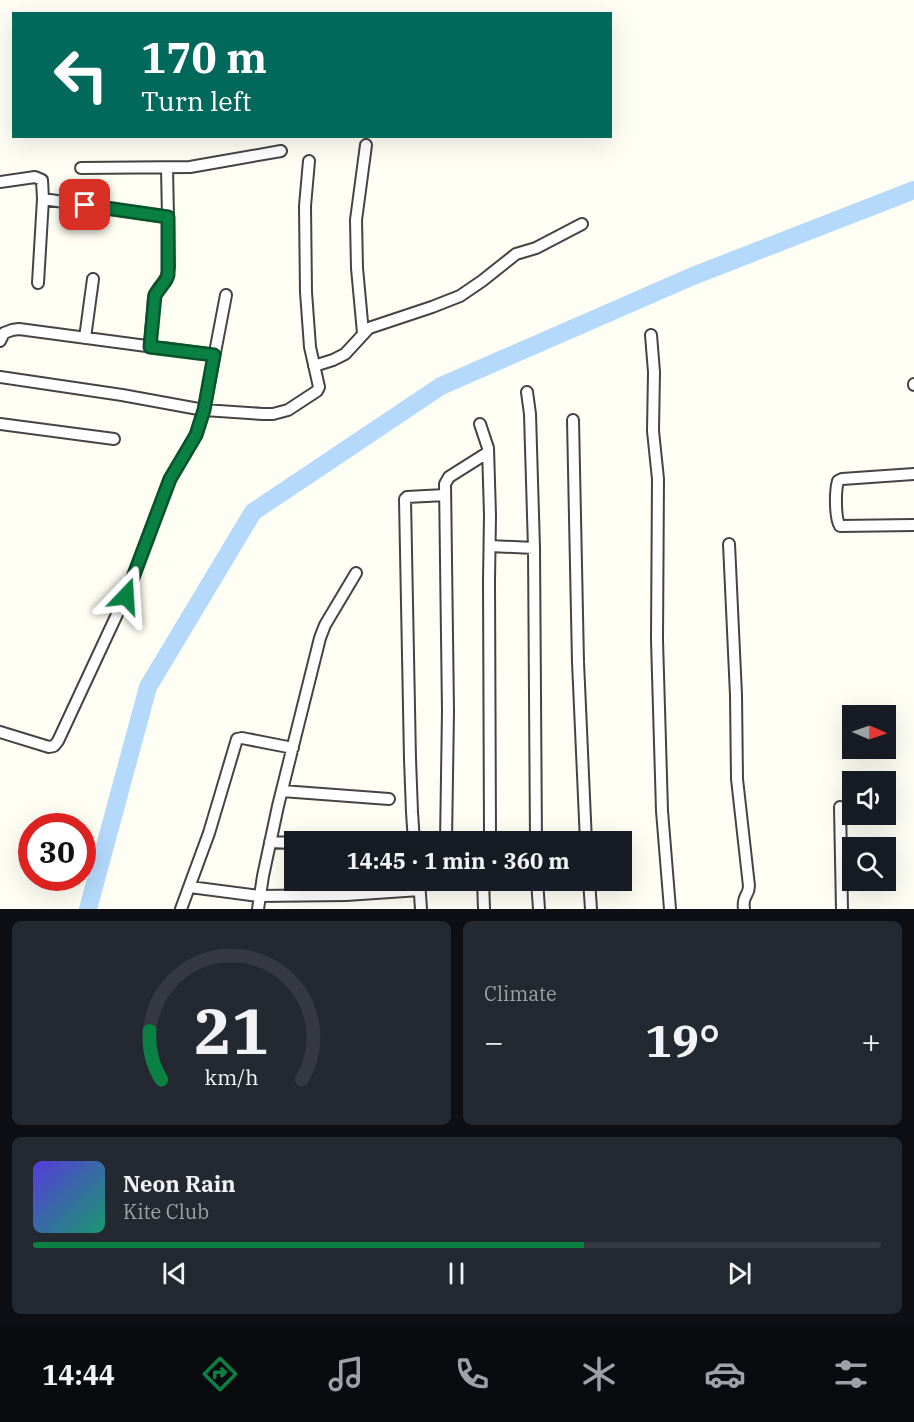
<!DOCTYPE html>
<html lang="en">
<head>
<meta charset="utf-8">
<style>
  body { margin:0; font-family:"IBM Plex Serif",serif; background:#242831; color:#f1f3f6; height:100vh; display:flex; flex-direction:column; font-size:22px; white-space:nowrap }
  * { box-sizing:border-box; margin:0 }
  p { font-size:20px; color:#9ea1a6 }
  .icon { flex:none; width:33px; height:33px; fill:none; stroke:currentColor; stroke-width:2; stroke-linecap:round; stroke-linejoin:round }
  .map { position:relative; height:909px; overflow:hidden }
  .sheet { display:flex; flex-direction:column; gap:12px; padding:12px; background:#0d0f14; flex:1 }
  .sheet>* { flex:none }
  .hud { position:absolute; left:12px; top:12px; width:600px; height:126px; border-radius:0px; box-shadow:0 6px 24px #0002; background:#00695c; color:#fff; overflow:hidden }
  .needle { width:39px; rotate:92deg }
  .tools { position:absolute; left:842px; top:705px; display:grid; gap:12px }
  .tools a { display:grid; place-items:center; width:54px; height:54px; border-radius:0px; background:#171b24; box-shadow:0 6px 24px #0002; font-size:30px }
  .speed { position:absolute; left:18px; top:813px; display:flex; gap:12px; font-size:30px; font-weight:700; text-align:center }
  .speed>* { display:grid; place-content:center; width:78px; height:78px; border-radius:50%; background:#171b24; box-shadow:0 6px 24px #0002; line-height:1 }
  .speed .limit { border:9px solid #d22; background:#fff; color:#111 }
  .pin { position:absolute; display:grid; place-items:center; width:51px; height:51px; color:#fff; margin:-26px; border-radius:12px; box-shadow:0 3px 9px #0006 }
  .me { position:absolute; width:66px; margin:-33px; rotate:20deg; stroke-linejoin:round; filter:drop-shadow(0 0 4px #0008) }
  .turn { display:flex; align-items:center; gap:21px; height:126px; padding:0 30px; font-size:27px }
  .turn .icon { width:78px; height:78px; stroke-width:2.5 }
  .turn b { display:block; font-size:42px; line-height:51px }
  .big { font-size:45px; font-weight:700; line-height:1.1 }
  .sheet .card { flex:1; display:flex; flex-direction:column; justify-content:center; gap:9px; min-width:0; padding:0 21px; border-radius:9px; background:#242831 }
  .sheet .dial { align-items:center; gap:0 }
  .dial svg { height:156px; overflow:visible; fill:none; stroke:#363941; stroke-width:7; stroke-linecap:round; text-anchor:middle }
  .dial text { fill:#f1f3f6; stroke:none }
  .song { display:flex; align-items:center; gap:18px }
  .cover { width:72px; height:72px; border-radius:9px; background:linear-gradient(135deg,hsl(250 70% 55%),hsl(160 70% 35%)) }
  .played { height:6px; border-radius:3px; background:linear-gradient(90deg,#0b8043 65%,#363941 65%) }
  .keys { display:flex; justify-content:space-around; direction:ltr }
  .heat { display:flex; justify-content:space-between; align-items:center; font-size:33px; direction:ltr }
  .sheet .tiles { flex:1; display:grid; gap:12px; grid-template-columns:1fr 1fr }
  .card:last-child { grid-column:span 2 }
  .trip { position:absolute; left:284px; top:831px; width:348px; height:60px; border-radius:0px; background:#171b24; box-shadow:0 6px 24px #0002; font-weight:700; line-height:60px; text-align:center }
  .menu { display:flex; height:96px; justify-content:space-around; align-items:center; background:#090b0e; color:#9ea1a6 }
  .menu .icon { width:42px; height:42px }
  .menu .selected { color:#0b8043 }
  .menu b { font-size:27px; color:#f1f3f6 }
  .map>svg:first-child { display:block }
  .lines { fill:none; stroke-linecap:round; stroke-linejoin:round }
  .river { stroke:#b4d9fb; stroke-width:18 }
  .minor-casing { stroke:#444; stroke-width:14 }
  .minor { stroke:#fff; stroke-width:10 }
  .route-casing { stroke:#07532c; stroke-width:15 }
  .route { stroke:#0b8043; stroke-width:10 }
</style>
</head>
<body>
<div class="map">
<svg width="914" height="909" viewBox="0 0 914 909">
  <rect width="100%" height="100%" fill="#fffef4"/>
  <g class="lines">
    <path class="river" d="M88,909L148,687L253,512L441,386L693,276L914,190"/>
    <defs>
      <path id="minor" d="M81,168L190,167L281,151
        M0,182L35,177L42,180L43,199L38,283
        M43,199L168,217
        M363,333L357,268L356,220L366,145
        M651,335L654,372L653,431L658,479L657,640L662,811L670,909
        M85,338L93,279
        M0,341L4,333L12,330L19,329L214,355
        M150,347L154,297C158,284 167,284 169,267L167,168
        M314,366L333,360L345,354L369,328L432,307L460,296L482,281L516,254L536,248L582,224
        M0,377L122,395L204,410L263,414H273L288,410L317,391L319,387L310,347L306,292L305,206L309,161
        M914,384V385
        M527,392L530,414L534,548L536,842
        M573,420L578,662L586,842
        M0,424L114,439
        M480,424L488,448L490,515L489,581L490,835
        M914,474L842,479L838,481C835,491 835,519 840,526L914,525
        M729,544L736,695L737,779L749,886C749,896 742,895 744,909
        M490,546L534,548
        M0,732L49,747L54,746L58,741L126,595L170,479L196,435L204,410L226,295
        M282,791L389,799
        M840,807L842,909
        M270,842L294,843
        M414,842L412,812L410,759L405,499L407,497L445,495
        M446,842L448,711L445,484L449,477L487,453
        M419,880L421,909
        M483,880L484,909
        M537,880L539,909
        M589,880L591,909
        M190,887L259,896L346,895L420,890
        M181,909L209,833L237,739L242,738L293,748
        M258,909L263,876L278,806L320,638L325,625L356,573"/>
    </defs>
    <use href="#minor" class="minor-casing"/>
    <use href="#minor" class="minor"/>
  </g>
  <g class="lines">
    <defs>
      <path id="route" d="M85,205L168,217V275L166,280L155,295L150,347L214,355L204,410L196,435L170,479L126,596"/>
    </defs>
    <use href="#route" class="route-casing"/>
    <use href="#route" class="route"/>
  </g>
</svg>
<div class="tools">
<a><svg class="needle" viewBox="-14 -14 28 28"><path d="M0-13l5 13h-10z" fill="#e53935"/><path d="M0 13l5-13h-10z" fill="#9ea1a6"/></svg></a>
<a><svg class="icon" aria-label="sound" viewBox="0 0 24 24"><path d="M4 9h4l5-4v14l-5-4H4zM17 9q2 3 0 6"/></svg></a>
<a><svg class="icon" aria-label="search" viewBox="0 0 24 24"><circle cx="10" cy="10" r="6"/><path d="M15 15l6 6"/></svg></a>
</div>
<div class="speed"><div class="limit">30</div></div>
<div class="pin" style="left:85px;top:205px;background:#d93025"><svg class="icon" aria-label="arrive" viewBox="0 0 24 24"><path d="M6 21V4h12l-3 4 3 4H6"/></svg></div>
<svg class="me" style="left:126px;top:596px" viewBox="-20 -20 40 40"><path d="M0-17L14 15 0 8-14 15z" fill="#0b8043" stroke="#fff" stroke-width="4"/></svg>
<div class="trip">14:45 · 1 min · 360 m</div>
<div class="hud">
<div class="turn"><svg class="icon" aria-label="left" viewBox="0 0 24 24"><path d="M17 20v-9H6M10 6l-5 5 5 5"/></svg><div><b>170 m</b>Turn left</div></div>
</div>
</div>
<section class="sheet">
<div class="tiles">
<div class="card dial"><svg viewBox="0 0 100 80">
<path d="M14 69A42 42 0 1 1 86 69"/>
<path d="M14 69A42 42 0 0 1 8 44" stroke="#0b8043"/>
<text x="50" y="56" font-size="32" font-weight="700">21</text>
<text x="50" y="72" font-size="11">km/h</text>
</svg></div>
<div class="card"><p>Climate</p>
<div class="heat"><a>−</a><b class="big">19°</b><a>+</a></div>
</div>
<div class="card">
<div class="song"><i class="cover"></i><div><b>Neon Rain</b><p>Kite Club</p></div></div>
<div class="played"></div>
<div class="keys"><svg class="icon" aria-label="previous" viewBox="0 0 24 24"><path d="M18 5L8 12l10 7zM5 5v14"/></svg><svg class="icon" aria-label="pause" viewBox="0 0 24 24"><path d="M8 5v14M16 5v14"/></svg><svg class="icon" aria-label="next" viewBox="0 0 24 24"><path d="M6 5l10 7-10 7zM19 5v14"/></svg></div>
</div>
</div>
</section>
<nav class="menu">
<b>14:44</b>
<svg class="icon selected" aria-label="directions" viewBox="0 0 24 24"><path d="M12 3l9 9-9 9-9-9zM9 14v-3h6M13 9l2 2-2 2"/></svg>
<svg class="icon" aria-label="music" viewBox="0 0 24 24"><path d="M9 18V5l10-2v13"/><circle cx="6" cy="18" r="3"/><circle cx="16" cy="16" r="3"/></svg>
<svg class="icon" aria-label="phone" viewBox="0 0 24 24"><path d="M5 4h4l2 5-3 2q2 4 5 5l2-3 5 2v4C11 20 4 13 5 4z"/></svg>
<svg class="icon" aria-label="climate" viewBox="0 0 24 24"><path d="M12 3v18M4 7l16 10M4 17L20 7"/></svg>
<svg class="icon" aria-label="car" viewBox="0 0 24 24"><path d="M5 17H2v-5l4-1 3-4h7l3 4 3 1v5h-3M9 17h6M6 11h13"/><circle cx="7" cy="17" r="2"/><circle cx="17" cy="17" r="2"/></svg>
<svg class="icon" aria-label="filters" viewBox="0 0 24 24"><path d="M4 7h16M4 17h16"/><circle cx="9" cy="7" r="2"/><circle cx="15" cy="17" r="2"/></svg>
</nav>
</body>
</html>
